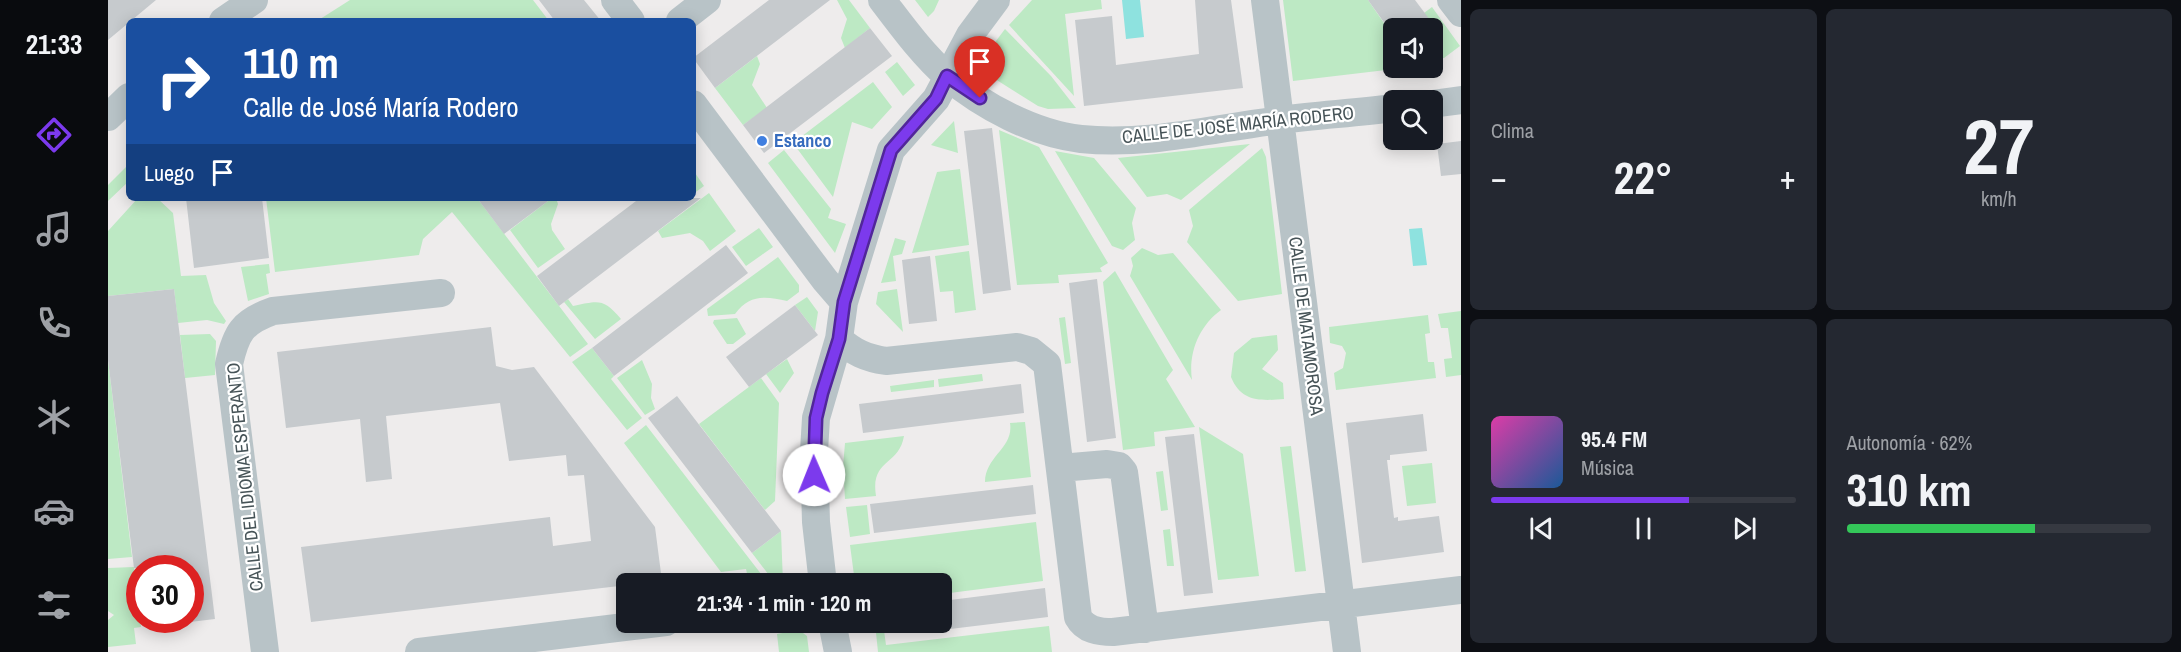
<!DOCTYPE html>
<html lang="es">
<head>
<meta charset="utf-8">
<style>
  body { margin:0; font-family:"Archivo Narrow",sans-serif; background:#242831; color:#f1f3f6; height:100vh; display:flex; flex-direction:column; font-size:22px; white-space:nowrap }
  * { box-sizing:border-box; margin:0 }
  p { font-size:20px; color:#9ea1a6 }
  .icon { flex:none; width:33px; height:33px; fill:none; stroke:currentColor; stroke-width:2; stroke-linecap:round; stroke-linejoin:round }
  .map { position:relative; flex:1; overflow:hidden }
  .panel { display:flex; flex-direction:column; gap:9px; padding:9px; background:#0d0f14; width:720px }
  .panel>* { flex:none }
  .banner { position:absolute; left:18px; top:18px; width:570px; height:183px; border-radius:9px; box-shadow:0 3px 15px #0003; background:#1a4fa0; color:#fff; overflow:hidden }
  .tools { position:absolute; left:1275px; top:18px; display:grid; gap:12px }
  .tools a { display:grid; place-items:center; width:60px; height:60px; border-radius:9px; background:#171b24; box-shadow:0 3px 15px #0003; font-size:30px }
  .speed { position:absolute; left:18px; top:555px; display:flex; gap:12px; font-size:30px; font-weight:700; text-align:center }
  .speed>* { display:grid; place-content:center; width:78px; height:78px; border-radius:50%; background:#171b24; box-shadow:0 3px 15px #0003; line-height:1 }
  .speed .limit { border:9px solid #d22; background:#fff; color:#111 }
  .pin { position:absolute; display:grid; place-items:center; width:51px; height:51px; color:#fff; margin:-62px -26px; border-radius:50% 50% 50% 0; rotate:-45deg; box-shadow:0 0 6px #0007 }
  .pin .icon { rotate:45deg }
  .me { position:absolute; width:66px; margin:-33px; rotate:359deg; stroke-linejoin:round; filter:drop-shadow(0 0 4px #0008) }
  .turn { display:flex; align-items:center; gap:21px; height:126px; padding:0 18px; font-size:27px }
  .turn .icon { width:78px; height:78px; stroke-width:2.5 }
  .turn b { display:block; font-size:42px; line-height:51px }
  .then { display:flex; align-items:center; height:57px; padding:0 18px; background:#0003; gap:12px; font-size:22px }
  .big { font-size:45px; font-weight:700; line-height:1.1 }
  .panel .card { flex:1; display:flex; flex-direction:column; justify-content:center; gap:9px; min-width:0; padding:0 21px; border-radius:9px; background:#242831 }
  .panel .dial { align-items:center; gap:0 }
  .dial b { font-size:78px; line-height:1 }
  .song { display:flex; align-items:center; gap:18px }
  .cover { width:72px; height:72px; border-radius:9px; background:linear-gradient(135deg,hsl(320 70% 55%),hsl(210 70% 35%)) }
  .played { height:6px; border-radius:3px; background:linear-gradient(90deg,#7c3aed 65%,#363941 65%) }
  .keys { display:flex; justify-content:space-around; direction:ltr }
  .heat { display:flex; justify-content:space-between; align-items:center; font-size:33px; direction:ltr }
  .charge { height:9px; border-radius:4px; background:linear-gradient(90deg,#34c759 62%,#363941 0) }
  .panel .tiles { flex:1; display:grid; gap:9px; grid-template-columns:repeat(2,1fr) }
  .trip { position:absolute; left:508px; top:573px; width:336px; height:60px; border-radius:9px; background:#171b24; box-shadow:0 3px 15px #0003; font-weight:700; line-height:60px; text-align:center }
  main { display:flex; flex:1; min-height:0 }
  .tabs { display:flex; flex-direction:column; width:108px; justify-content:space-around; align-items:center; background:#090b0e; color:#9ea1a6 }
  .tabs .icon { width:42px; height:42px }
  .tabs .selected { color:#7c3aed }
  .tabs b { font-size:27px; color:#f1f3f6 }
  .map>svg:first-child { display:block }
  .green { fill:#bde9c4 }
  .water { fill:#8ee2df }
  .building { fill:#c6cacd }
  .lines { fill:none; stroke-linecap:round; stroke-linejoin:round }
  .street { stroke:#b8c3c7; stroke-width:28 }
  .route-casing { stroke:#51269a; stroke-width:15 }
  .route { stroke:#7c3aed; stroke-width:10 }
  .shop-dot { fill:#3f7fe0; stroke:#fff; stroke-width:2 }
  .labels { text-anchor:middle; stroke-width:4.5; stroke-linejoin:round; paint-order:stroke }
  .street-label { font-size:18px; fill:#465357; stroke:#fff }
  .shop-label { font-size:18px; font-weight:bold; fill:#366cbe; stroke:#fff; text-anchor:start }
</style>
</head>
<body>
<main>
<nav class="tabs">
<b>21:33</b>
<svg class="icon selected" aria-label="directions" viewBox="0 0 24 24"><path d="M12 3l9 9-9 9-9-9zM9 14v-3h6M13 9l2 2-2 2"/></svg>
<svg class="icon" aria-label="music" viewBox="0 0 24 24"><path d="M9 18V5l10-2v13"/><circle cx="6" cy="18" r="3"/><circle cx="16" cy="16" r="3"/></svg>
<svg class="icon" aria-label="phone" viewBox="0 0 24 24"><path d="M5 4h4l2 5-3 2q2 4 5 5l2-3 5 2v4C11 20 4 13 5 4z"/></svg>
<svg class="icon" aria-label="climate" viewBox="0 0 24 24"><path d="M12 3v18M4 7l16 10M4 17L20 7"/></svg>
<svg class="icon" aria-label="car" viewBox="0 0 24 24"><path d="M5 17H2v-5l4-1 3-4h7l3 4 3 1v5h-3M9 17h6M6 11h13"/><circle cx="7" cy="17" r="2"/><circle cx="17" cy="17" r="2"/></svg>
<svg class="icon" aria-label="filters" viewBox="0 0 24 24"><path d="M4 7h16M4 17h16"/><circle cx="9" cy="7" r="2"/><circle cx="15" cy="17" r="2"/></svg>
</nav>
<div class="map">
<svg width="1353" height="652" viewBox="0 0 1353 652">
  <rect width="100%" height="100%" fill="#eeecec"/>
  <path class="green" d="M242,0H425L441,21H209Z
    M729,0H741L762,28L737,48L733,38L739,19Z
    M807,0H831L826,11L820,17Z
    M924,0H993L994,9L957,14L966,96L901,25Z
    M1175,0H1260L1285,36L1286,68H1295L1185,81Z
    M1324,7L1352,46L1336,58H1325V44L1334,37L1316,13Z
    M897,29L943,76L968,108L940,109L930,106L876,72V57Z
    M649,56L652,64L644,85L659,108L635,125L607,88Z
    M789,62L807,85L795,96L777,72Z
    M765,82L784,107L764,129L744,122L725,197L685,143Z
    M846,121L850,153L823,145Z
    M891,130L931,147L1000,263L992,268L994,272L950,275L951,283L909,285Z
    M1142,144L1073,200L1059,194L1039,197L1010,158Z
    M1154,148L1158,157L1174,294L1130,301L1079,242L1085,226L1081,210Z
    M676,150L723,209L720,218L738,224L727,253L660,163Z
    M947,151L986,158L1028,208L1024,223L1027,240L1015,250L1004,246Z
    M21,164V181L0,201V185Z
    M852,169L861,245L804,253L829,172Z
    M585,170L596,186L585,194Z
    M601,193L628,231L602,251L595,241L582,233L554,238L550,231Z
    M30,198H49L65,213L73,276L98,275L106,303L118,321L116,324L99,320L70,323L66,289L0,296V231Z
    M158,198H369L480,344L462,357L344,212L315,239L311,255L167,272Z
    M444,198H448L450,204L443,224L444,230L457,249L430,268L402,230Z
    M651,228L665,247L638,266L624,247Z
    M787,238L798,241L794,254L785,256L788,281L773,283Z
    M1034,248L1050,255L1065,253L1113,310C1091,326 1080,353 1084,380L1022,276L1025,266L1023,258Z
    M861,251L868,310L847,313L845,291L832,292L827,256Z
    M670,257L691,285V292L679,301C658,296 641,294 627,314L600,316L599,309Z
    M161,264L162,273L158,274L161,294L140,301L133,267Z
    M1007,271L1065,370L1058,379L1087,427L1046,432L1047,446L1015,450L995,282Z
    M789,289L795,332L768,304L770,292Z
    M699,297L710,312L707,331L687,305Z
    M460,299L465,306C491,301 495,298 513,319L487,339L456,302Z
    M1353,311V375L1338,377L1336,359L1344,358L1340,328H1333L1330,314Z
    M1320,315L1322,333L1317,334L1320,362H1326L1328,378L1228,390L1226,373L1235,368L1238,353L1234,346L1222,343L1221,327Z
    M957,317L963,363L957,364L951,318Z
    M629,318L638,334L625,344H619L605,323L606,320Z
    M102,334L108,341L107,375L77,378L72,335Z
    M1169,335L1170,350L1154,369L1175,383L1176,399C1153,401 1133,402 1123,377L1126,353L1144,338Z
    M484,348L506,376L503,379L534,418L519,430L464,362Z
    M679,359L686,373L672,393L658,374Z
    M0,360L24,557L0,559Z
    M534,360L544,384L543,398L547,409L537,415L509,378Z
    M874,374L875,381L831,387L830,379Z
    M653,378L671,403L667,501L657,510L591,424Z
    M826,380V387L783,392L782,386Z
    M917,422L923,477L877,482C877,456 906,448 902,423Z
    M538,425L660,583H641L638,569L613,572L516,443Z
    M1091,427L1135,454L1151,576L1110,580Z
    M796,436C791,466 762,459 768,496L737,499L735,467L737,443Z
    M1183,446L1198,571L1187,572L1172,447Z
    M1324,463L1328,503L1299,506L1294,466Z
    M1055,471L1060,510L1053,511L1048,472Z
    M759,505L762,534L742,537L738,507Z
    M928,522L935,581L834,594V584L747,583L742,545Z
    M1062,529L1066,566H1059L1055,530Z
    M673,531L675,583H667L644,553Z
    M26,567L33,627L26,628L28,644L0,647V620L6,615L0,611V568Z
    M767,623H775L778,645L941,626L944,652H770Z
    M691,630L699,636L701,652H671L669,634Z"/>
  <path class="water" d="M1014,0H1032L1036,37L1018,39Z
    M1314,228L1319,265L1305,266L1301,229Z"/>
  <path class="building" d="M0,0H48L0,40Z
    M431,0H476L493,21H447Z
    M661,0H722L607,88L585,58Z
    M1087,0H1123L1135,88L976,106L967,20L1004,16L1008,65L1091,54Z
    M1260,0H1307L1328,28H1280Z
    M762,28L784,56L656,153L635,125Z
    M884,128L903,290L875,294L856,131Z
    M1353,141V174L1333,176L1329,144Z
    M78,198H154L161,258L86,268Z
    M369,198H444L396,234Z
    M532,198H593L451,306L429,276Z
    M618,245L640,273L506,376L484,348Z
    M822,256L829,321L801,324L794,260Z
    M989,279L1008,438L979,442L961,283Z
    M66,289L107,619L82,622V568H26L0,360V296Z
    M687,305L710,335L641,387L618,357Z
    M383,327L388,366L404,370L426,367L547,527L554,581L203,622L193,547L442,517L445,546L483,541L476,475L460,476L458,455L401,461L392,403L278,416L284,479L258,482L252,419L178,428L169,352Z
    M913,384L916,413L755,433L751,404Z
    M569,396L673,531L644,553L540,418Z
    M1315,414L1319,451L1282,455V460H1279L1286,518L1290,517V521L1331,516L1336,552L1254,563L1238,423Z
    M1086,434L1105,593L1076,596L1057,437Z
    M925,485L928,514L766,533L762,504Z
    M937,588L940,617L834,630V601Z"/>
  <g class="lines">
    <path class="street" d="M507,0L523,21
      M774,0C794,26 814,54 839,76C874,106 927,134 973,139C1040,146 1107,128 1172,120C1210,115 1248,113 1286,108
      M1157,0L1239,652
      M1343,0L1353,13
      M115,21L146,0
      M572,21L599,0
      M585,104L717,280L736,302
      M1324,104L1353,100
      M0,117L21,97
      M731,339C745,352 758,358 778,361L909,347L923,351L939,364L970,617C977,630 991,632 1005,632L1353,590
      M952,468L999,464L1011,466L1016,472L1037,629
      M715,584L708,522L706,451L708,418L731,339L736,302L783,150L828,99L862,35L888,0
      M724,622L730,652
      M157,652L121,364C128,333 134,322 165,311L333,293
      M311,652L558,622"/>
  </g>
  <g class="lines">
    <defs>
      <path id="route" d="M706,475L708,418L714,393L731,339L736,302L783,150L828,99L839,76L872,98"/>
    </defs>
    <use href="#route" class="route-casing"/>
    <use href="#route" class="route"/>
  </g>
  <circle class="shop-dot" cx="654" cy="141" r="6"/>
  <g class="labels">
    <g class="street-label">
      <text transform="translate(1130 125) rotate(-6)" y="6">CALLE DE JOSÉ MARÍA RODERO</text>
      <text transform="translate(1198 326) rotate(83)" y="6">CALLE DE MATAMOROSA</text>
      <text transform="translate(137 477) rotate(-96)" y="6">CALLE DEL IDIOMA ESPERANTO</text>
    </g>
    <g class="shop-label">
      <text x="666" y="147">Estanco</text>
    </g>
  </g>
</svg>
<div class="tools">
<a><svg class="icon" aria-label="sound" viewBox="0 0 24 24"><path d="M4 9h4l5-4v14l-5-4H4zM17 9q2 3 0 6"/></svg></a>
<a><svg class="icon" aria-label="search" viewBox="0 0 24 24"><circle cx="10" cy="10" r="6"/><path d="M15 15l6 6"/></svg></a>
</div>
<div class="speed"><div class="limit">30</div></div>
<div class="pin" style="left:872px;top:98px;background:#d93025"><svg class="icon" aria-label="arrive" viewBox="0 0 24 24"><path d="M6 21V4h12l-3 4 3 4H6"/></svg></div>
<svg class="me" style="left:706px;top:475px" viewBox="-20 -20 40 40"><circle r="19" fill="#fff"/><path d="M0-13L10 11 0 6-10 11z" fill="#7c3aed"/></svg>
<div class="trip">21:34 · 1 min · 120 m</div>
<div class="banner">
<div class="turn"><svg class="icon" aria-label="right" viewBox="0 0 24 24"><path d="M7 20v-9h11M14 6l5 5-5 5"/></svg><div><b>110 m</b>Calle de José María Rodero</div></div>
<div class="then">Luego<svg class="icon" aria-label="arrive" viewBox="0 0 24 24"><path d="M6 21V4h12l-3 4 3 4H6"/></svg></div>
</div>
</div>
<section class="panel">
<div class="tiles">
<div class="card"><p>Clima</p>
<div class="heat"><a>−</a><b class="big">22°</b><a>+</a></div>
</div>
<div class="card dial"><b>27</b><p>km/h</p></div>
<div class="card">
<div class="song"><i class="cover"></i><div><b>95.4 FM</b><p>Música</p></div></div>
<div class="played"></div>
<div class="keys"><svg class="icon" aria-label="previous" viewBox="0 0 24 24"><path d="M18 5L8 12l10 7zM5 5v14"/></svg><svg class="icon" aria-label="pause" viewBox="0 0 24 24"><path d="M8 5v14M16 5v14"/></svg><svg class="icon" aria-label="next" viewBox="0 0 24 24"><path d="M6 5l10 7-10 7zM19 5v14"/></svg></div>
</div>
<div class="card"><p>Autonomía · 62%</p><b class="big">310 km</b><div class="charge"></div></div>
</div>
</section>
</main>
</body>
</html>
